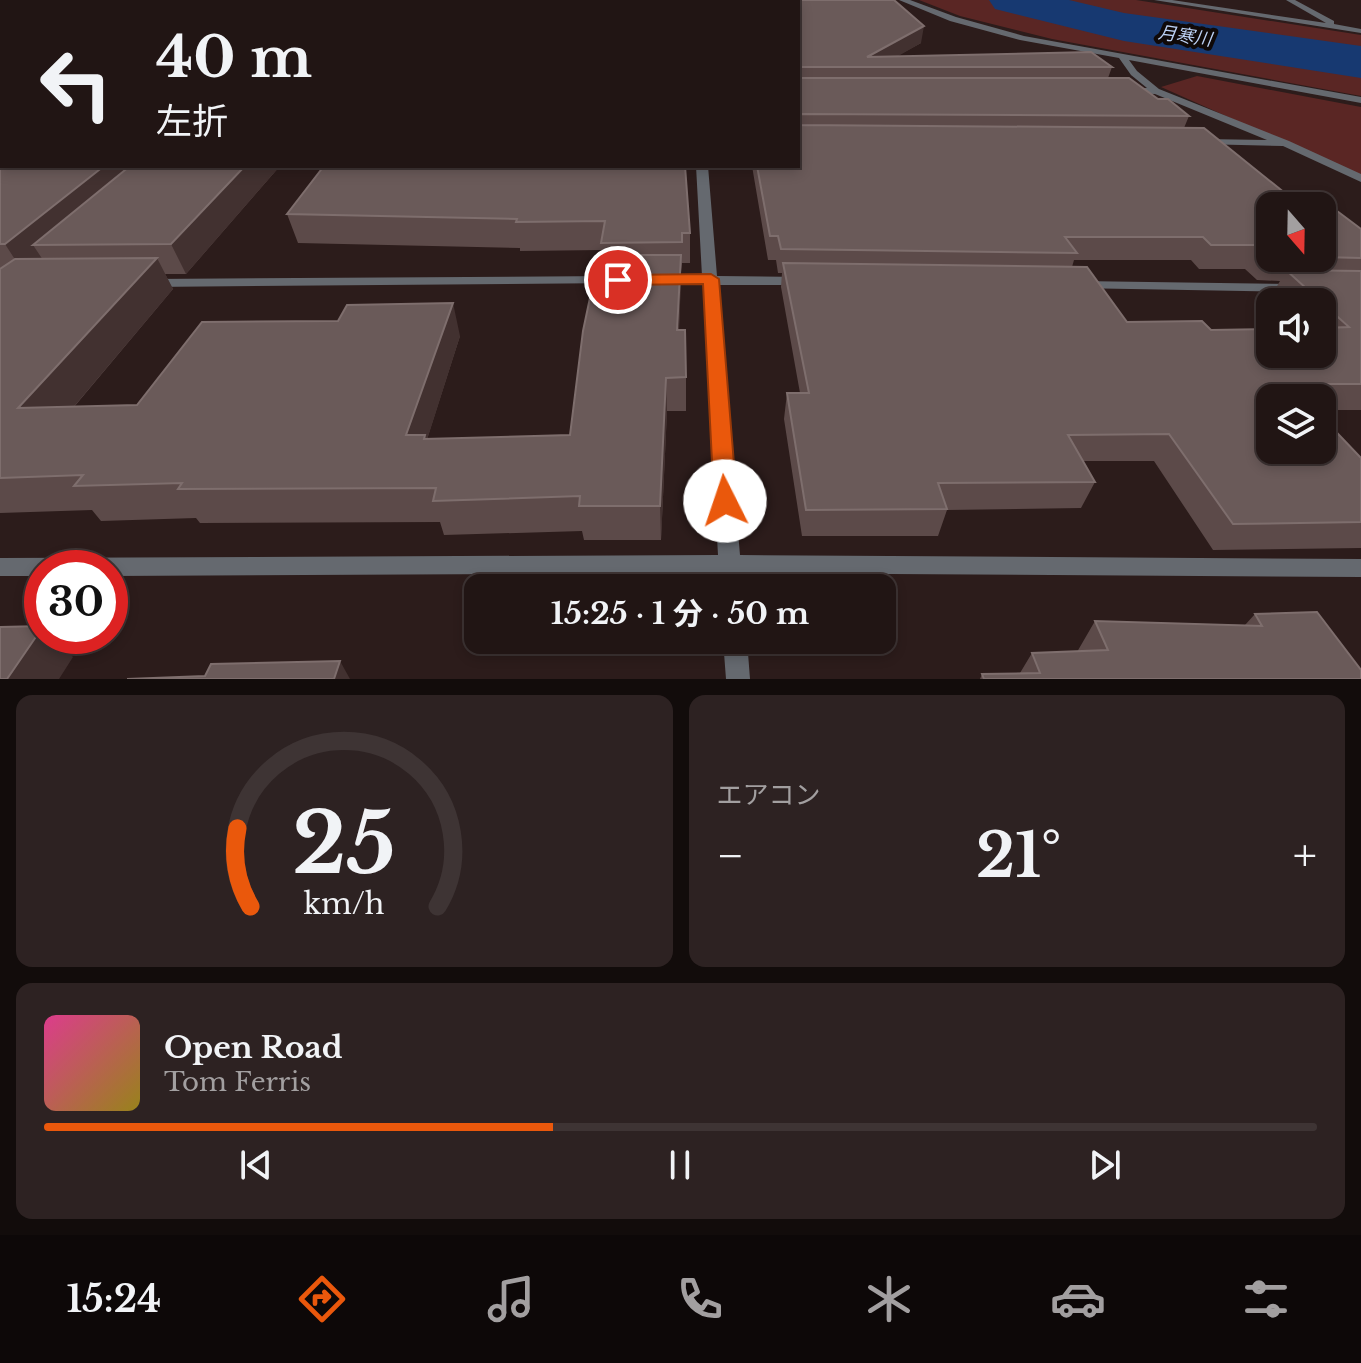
<!DOCTYPE html>
<html lang="ja">
<head>
<meta charset="utf-8">
<style>
  body { margin:0; font-family:"Libre Baskerville","Noto Sans JP",serif; background:#2d2222; color:#f1f3f6; height:100vh; display:flex; flex-direction:column; font-size:30px; white-space:nowrap }
  * { box-sizing:border-box; margin:0 }
  p { font-size:26px; color:#a29fa0 }
  .icon { flex:none; width:44px; height:44px; fill:none; stroke:currentColor; stroke-width:2; stroke-linecap:round; stroke-linejoin:round }
  .map { position:relative; height:679px; overflow:hidden }
  .sheet { display:flex; flex-direction:column; gap:16px; padding:16px; background:#120c0b; flex:1 }
  .sheet>* { flex:none }
  .hud { position:absolute; left:0px; top:0px; width:800px; height:168px; box-shadow:0 4px 12px #0003,0 0 0 2px #3e3434; background:#211514; color:#f1f3f6; overflow:hidden }
  .needle { width:52px; rotate:160deg }
  .controls { position:absolute; left:1256px; top:192px; display:grid; gap:16px }
  .controls a { display:grid; place-items:center; width:80px; height:80px; border-radius:16px; background:#211514; box-shadow:0 4px 12px #0003,0 0 0 2px #3e3434; font-size:40px }
  .speed { position:absolute; left:24px; top:550px; display:flex; gap:16px; font-size:40px; font-weight:700; text-align:center }
  .speed>* { display:grid; place-content:center; width:104px; height:104px; border-radius:50%; background:#211514; box-shadow:0 4px 12px #0003,0 0 0 2px #3e3434; line-height:1 }
  .speed .limit { border:12px solid #d22; background:#fff; color:#111 }
  .pin { position:absolute; display:grid; place-items:center; width:68px; height:68px; color:#fff; margin:-34px; border:4px solid #fff; border-radius:50%; box-shadow:0 2px 8px #0007 }
  .me { position:absolute; width:88px; margin:-44px; rotate:356deg; stroke-linejoin:round; filter:drop-shadow(0 0 6px #0008) }
  .turn { display:flex; align-items:center; gap:28px; height:168px; padding:0 24px; font-size:36px }
  .turn .icon { width:104px; height:104px; stroke-width:2.5 }
  .turn b { display:block; font-size:56px; line-height:68px }
  .big { font-size:60px; font-weight:700; line-height:1.1 }
  .sheet .tile { flex:1; display:flex; flex-direction:column; justify-content:center; gap:12px; min-width:0; padding:0 28px; border-radius:16px; background:#2d2222 }
  .sheet .dial { align-items:center; gap:0 }
  .dial svg { height:208px; overflow:visible; fill:none; stroke:#3e3434; stroke-width:7; stroke-linecap:round; text-anchor:middle }
  .dial text { fill:#f1f3f6; stroke:none }
  .song { display:flex; align-items:center; gap:24px }
  .cover { width:96px; height:96px; border-radius:12px; background:linear-gradient(135deg,hsl(330 70% 55%),hsl(50 70% 35%)) }
  .played { height:8px; border-radius:4px; background:linear-gradient(90deg,#ea580c 40%,#3e3434 40%) }
  .keys { display:flex; justify-content:space-around; direction:ltr }
  .heat { display:flex; justify-content:space-between; align-items:center; font-size:44px; direction:ltr }
  .sheet .tiles { flex:1; display:grid; gap:16px; grid-template-columns:1fr 1fr }
  .tile:last-child { grid-column:span 2 }
  .trip { position:absolute; left:464px; top:574px; width:432px; height:80px; border-radius:16px; background:#211514; box-shadow:0 4px 12px #0003,0 0 0 2px #3e3434; font-weight:700; line-height:80px; text-align:center }
  .menu { display:flex; height:128px; justify-content:space-around; align-items:center; background:#0d0808; color:#a29fa0 }
  .menu .icon { width:56px; height:56px }
  .menu .current { color:#ea580c }
  .menu b { font-size:36px; color:#f1f3f6 }
  .map>svg:first-child { display:block }
  .green { fill:#5a2624 }
  .lines { fill:none; stroke-linecap:round; stroke-linejoin:round }
  .river { fill:#173971; fill-rule:evenodd }
  .street { fill:#65696f; fill-rule:evenodd }
  .wall { fill:#5c4a49; fill-rule:evenodd }
  .shaded-wall { fill:#423130 }
  .building { fill:#6a5a59; stroke:#7e6e6d; stroke-width:2 }
  .route { fill:#ea580c; stroke:#983908; stroke-width:2 }
  .labels { text-anchor:middle; stroke-width:8; stroke-linejoin:round; paint-order:stroke }
  .far-water-label { font-size:18px; font-style:italic; fill:#bbd0f3; stroke:#0f0908 }
</style>
</head>
<body>
<div class="map">
<svg width="1361" height="679" viewBox="0 0 1361 679">
  <rect width="100%" height="100%" fill="#2c1c1b"/>
  <path class="green" d="M919,0H1136L1361,35V96L1052,39L960,16Z
    M1197,76L1361,107V176L1161,87Z"/>
  <g class="lines">
    <path class="river" d="M989,0H1069L1124,13L1361,46V78L1124,41L995,9Z"/>
    <path class="street" d="M899,0H910L956,17L1024,36L1361,97V103L1129,60L1137,71L1159,89L1289,141L1361,174V182L1283,146L1199,144L1198,142L1203,139L1267,140L1155,94L1123,93L1121,91L1126,88H1147L1131,75L1119,58L1020,40L950,21Z
      M1154,0H1172L1326,23L1286,0H1295L1334,21V24L1361,29V33Z
      M696,166H708L717,276L803,277L810,281L803,285H717L740,555L1361,559V577L741,573L742,588H720L719,573L110,576V568H42V576H0V558L718,555L703,285L663,284L656,280L663,276H702Z
      M615,276L622,280L620,283L151,287L144,283L151,279Z
      M1079,281L1295,284L1302,288L1295,292L1074,288L1072,285L1074,282Z
      M723,640H747L750,679H726Z"/>
  </g>
  <path class="wall" d="M723,0H894L921,43L897,56L1112,67L1108,78L1158,99L1189,116L1184,128L1270,206V258H1322V211L1361,229V410H1322V398H1270L1361,458V548L1213,550L1154,461H1083L1095,482L1081,508L947,510L938,536H802L784,419L787,393H800L781,287L782,273H778L776,260H768L752,166H798V2H723ZM1074,260H1191L1199,269H1245L1257,280L1280,281L1272,295L1279,302H1322V354L1211,330L1127,322L1072,267Z
    M2,21V101H0V22Z
    M0,154L2,166H123L125,170L130,166H280L186,274H165L173,289L74,407L137,405L460,336L427,439L570,435L602,255V250L520,251V248L298,243L287,214L324,166L690,233V263H682L681,272L679,330L686,377V411H667L661,540H584L582,531L444,535L440,522L200,523L196,518L101,521L92,510L0,513Z
    M1255,614L1361,679H980L982,674L1020,673L1032,653L1077,652L1095,621L1245,625Z"/>
  <path class="shaded-wall" d="M924,26L921,43L879,67L867,57Z
    M104,166H123L132,184L33,245L43,260L25,275L5,244Z
    M245,166H280L186,274L171,244Z
    M681,255V286L677,363V330Z
    M157,258L173,289L44,442L18,408Z
    M453,303L460,336L427,440L406,435Z
    M666,378L667,411L661,540L660,506Z
    M42,628V636H53L73,657L59,679H7Z
    M340,661L350,679H334Z"/>
  <path class="building" d="M201,0H674V2H197Z
    M726,0H894L924,26L867,57L1091,52L1112,67H800L798,72V2H726Z
    M2,21V77H0V22Z
    M798,76L800,78H1129L1158,99H1168L1189,116L800,114L798,124Z
    M798,125L1204,128L1301,206H1270V255L1258,245H1211L1203,237H1065L1077,253L781,249L778,236H770L757,166H798Z
    M0,154H2V166H104L5,244H0Z
    M130,166H245L171,244L33,245Z
    M324,166H685L690,233H682V242L601,243L605,221L516,222L517,219L287,214Z
    M1322,211H1337L1361,229V258L1322,257Z
    M599,255H681L677,330H685L686,377L666,378L660,506H579L580,496L433,501L436,488L178,489L182,483L74,486L83,475L0,478V269L15,259L157,258L18,408L137,405L202,322L338,321L347,305L453,303L406,435H425L424,439L570,435L583,331Z
    M783,263L1087,267L1127,322L1202,321L1211,330L1270,329V354H1322V328L1349,327L1286,270L1361,271V384H1291L1304,398H1270V450H1322V417L1361,458V522L1233,524L1169,434L1068,435L1095,482L938,483L947,509L806,510L787,393H809Z
    M1317,612L1361,670V679H984L982,674L1040,673L1032,653L1108,650L1095,621L1262,626L1255,614Z
    M42,626V628L7,679H0V627Z
    M340,661L334,679H127L205,676L211,664Z"/>
  <path class="route" d="M711,274L719,279L737,501L733,507L725,510L717,507L714,501L703,284L618,285L610,280L618,275Z"/>
  <g class="labels">
    <g class="far-water-label">
      <text transform="translate(1185 36) rotate(8)" y="6">月寒川</text>
    </g>
  </g>
</svg>
<div class="controls">
<a><svg class="needle" viewBox="-14 -14 28 28"><path d="M0-13l5 13h-10z" fill="#e53935"/><path d="M0 13l5-13h-10z" fill="#a29fa0"/></svg></a>
<a><svg class="icon" aria-label="sound" viewBox="0 0 24 24"><path d="M4 9h4l5-4v14l-5-4H4zM17 9q2 3 0 6"/></svg></a>
<a><svg class="icon" aria-label="layers" viewBox="0 0 24 24"><path d="M12 4l9 5-9 5-9-5zM3 14l9 5 9-5"/></svg></a>
</div>
<div class="speed"><div class="limit">30</div></div>
<div class="pin" style="left:618px;top:280px;background:#d93025"><svg class="icon" aria-label="arrive" viewBox="0 0 24 24"><path d="M6 21V4h12l-3 4 3 4H6"/></svg></div>
<svg class="me" style="left:725px;top:501px" viewBox="-20 -20 40 40"><circle r="19" fill="#fff"/><path d="M0-13L10 11 0 6-10 11z" fill="#ea580c"/></svg>
<div class="trip">15:25 · 1 分 · 50 m</div>
<div class="hud">
<div class="turn"><svg class="icon" aria-label="left" viewBox="0 0 24 24"><path d="M17 20v-9H6M10 6l-5 5 5 5"/></svg><div><b>40 m</b>左折</div></div>
</div>
</div>
<section class="sheet">
<div class="tiles">
<div class="tile dial"><svg viewBox="0 0 100 80">
<path d="M14 69A42 42 0 1 1 86 69"/>
<path d="M14 69A42 42 0 0 1 9 39" stroke="#ea580c"/>
<text x="50" y="56" font-size="32" font-weight="700">25</text>
<text x="50" y="72" font-size="11">km/h</text>
</svg></div>
<div class="tile"><p>エアコン</p>
<div class="heat"><a>−</a><b class="big">21°</b><a>+</a></div>
</div>
<div class="tile">
<div class="song"><i class="cover"></i><div><b>Open Road</b><p>Tom Ferris</p></div></div>
<div class="played"></div>
<div class="keys"><svg class="icon" aria-label="previous" viewBox="0 0 24 24"><path d="M18 5L8 12l10 7zM5 5v14"/></svg><svg class="icon" aria-label="pause" viewBox="0 0 24 24"><path d="M8 5v14M16 5v14"/></svg><svg class="icon" aria-label="next" viewBox="0 0 24 24"><path d="M6 5l10 7-10 7zM19 5v14"/></svg></div>
</div>
</div>
</section>
<nav class="menu">
<b>15:24</b>
<svg class="icon current" aria-label="directions" viewBox="0 0 24 24"><path d="M12 3l9 9-9 9-9-9zM9 14v-3h6M13 9l2 2-2 2"/></svg>
<svg class="icon" aria-label="music" viewBox="0 0 24 24"><path d="M9 18V5l10-2v13"/><circle cx="6" cy="18" r="3"/><circle cx="16" cy="16" r="3"/></svg>
<svg class="icon" aria-label="phone" viewBox="0 0 24 24"><path d="M5 4h4l2 5-3 2q2 4 5 5l2-3 5 2v4C11 20 4 13 5 4z"/></svg>
<svg class="icon" aria-label="climate" viewBox="0 0 24 24"><path d="M12 3v18M4 7l16 10M4 17L20 7"/></svg>
<svg class="icon" aria-label="car" viewBox="0 0 24 24"><path d="M5 17H2v-5l4-1 3-4h7l3 4 3 1v5h-3M9 17h6M6 11h13"/><circle cx="7" cy="17" r="2"/><circle cx="17" cy="17" r="2"/></svg>
<svg class="icon" aria-label="filters" viewBox="0 0 24 24"><path d="M4 7h16M4 17h16"/><circle cx="9" cy="7" r="2"/><circle cx="15" cy="17" r="2"/></svg>
</nav>
</body>
</html>
